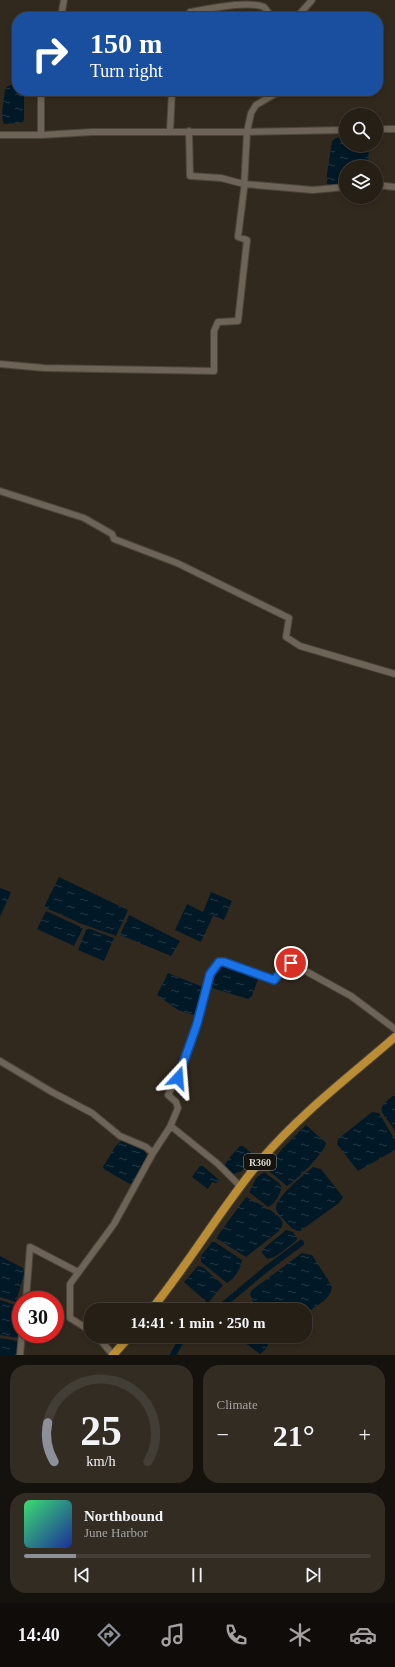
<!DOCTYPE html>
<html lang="en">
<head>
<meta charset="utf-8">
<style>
  body { margin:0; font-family:Georgia,serif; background:#322c23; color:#f1f3f6; height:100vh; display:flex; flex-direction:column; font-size:15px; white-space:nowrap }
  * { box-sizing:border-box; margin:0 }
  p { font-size:13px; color:#a4a2a1 }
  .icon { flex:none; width:22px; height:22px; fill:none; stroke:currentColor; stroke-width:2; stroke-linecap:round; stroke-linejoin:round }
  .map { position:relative; height:1355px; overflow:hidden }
  .drawer { display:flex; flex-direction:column; gap:10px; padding:10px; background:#15110c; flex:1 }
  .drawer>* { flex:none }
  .guide { position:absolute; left:12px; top:12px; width:371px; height:84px; border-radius:16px; box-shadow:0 2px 6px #0003,0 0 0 1px #423d35; background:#1a4fa0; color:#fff; overflow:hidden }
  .fabs { position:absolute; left:339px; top:108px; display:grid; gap:8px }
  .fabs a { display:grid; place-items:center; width:44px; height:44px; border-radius:50%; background:#261f16; box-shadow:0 2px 6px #0003,0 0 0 1px #423d35; font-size:20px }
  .speed { position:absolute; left:12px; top:1291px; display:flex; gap:8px; font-size:20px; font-weight:700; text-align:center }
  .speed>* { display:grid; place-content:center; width:52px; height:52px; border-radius:50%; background:#261f16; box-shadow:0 2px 6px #0003,0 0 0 1px #423d35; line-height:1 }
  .speed .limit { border:6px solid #d22; background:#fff; color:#111 }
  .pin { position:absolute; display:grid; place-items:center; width:34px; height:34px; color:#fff; margin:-17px; border:2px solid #fff; border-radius:50%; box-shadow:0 1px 4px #0007 }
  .me { position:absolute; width:44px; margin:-22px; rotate:19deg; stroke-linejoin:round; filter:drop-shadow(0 0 3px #0008) }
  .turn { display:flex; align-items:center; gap:14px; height:84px; padding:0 12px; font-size:18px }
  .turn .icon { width:52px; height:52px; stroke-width:2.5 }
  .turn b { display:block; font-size:28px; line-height:34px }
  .big { font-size:30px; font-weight:600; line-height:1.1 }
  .drawer .card { flex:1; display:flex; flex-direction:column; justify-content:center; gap:6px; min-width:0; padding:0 14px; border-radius:16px; background:#322c23 }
  .drawer .dial { align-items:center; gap:0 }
  .dial svg { height:104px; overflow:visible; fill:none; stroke:#423d35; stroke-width:7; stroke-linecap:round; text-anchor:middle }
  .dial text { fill:#f1f3f6; stroke:none }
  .song { display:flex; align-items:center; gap:12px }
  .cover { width:48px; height:48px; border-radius:6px; background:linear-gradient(135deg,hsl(140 70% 55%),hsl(230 70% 35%)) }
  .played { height:4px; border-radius:2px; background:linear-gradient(90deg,#8c9099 15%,#423d35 15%) }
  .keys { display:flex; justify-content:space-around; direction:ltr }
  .heat { display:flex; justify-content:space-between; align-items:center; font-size:22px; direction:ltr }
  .drawer .tiles { flex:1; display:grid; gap:10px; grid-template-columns:1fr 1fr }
  .card:last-child { grid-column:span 2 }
  .trip { position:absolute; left:84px; top:1303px; width:228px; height:40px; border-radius:16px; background:#261f16; box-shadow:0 2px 6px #0003,0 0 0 1px #423d35; font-weight:600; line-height:40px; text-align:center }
  .dock { display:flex; height:64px; justify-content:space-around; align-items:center; background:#0f0c09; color:#a4a2a1 }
  .dock .icon { width:28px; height:28px }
  .dock .on { color:#8c9099 }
  .dock b { font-size:18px; color:#f1f3f6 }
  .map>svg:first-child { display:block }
  .water { fill:url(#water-ripples) }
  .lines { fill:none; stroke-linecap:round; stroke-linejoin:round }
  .canal { stroke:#011826; stroke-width:6 }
  .minor-casing { stroke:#4b453a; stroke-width:8 }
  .major-casing { stroke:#4b453a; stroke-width:10 }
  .minor { stroke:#6d6356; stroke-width:6 }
  .major { stroke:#bb8d34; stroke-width:8 }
  .route-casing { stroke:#114b97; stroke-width:10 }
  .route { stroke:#1a73e8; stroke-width:7 }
  .labels { text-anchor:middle; stroke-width:4; stroke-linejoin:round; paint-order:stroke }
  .shield { fill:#16130e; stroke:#9f9b94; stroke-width:1 }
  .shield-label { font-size:10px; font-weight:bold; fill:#dad5cd }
</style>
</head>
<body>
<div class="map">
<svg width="395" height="1355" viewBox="0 0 395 1355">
  <defs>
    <pattern id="water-ripples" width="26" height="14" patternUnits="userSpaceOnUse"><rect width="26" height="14" fill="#011826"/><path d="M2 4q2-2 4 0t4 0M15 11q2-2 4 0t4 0" fill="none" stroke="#253944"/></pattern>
  </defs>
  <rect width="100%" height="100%" fill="#32291e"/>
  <path class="water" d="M11,85H17V91H24V120L23,122L4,124C0,115 4,100 5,90L6,87Z
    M346,137V145H369L368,167H346V183L330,185L327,184V174L332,141L336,138Z
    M59,877L128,910L116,936L82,924L44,907Z
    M0,888L11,892L0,917Z
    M211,892L232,901L224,920L209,914L213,916L201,942L175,930L187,904L203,912Z
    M46,911L83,928L74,946L37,929Z
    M129,915L180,941L171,956L120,935Z
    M87,928L114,938L104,961L78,950Z
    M219,965H223L256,977L258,979L252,996L248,999L212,988L209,984Z
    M168,973L203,987V993L194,1015L178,1010L157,995Z
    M395,1094V1131C383,1110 372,1112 395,1094Z
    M372,1112L379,1113L395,1140V1150L358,1171L337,1144L338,1139Z
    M306,1125L326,1143C326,1151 295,1182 287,1186L269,1171V1166L282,1149Z
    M123,1139C131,1143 145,1147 147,1156L134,1182L131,1184L128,1183L104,1169L103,1167L115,1147Z
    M240,1146H243L253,1155L242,1171L233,1174L224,1166L231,1156Z
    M200,1166H203L219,1180L216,1183L212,1182L208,1189L192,1177Z
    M313,1167L321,1169L343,1197L339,1203L300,1231C294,1231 289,1226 285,1221C282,1218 277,1214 276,1209C274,1198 305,1174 313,1167Z
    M264,1172L279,1183L282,1187C279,1195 276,1204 268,1207L249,1192L257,1177Z
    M246,1197C255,1202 278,1212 282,1221C284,1225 281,1227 280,1230L246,1257L216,1238Z
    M286,1230L293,1232L297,1238L296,1241L275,1257L267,1259L262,1253L263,1249Z
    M212,1242H215L242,1260C241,1269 234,1279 227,1283L201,1262V1256Z
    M302,1253L312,1255L332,1286C332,1299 314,1307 305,1314V1310H260L252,1300L250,1294L252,1290Z
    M0,1256L23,1268L24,1274L16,1302L0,1297Z
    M198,1266L203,1267L223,1285L208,1303L184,1282Z
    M0,1300L21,1307L19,1338L0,1335Z
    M236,1336H266L270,1340L266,1349L260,1354Z
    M0,1338L17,1341L18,1343L17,1355H0Z"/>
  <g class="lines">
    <path class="canal" d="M217,1310L265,1270L301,1243
      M173,1355L182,1339L186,1336"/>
    <defs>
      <path id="minor" d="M61,17L64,0
        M186,17L190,12C209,9 247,0 264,7C267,10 269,14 272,17
        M297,17L312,0
        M41,91V135
        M376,129H395
        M170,131L172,91
        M189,131L190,176L221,178L244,184L313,190L346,187
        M0,135H41L92,132H247L346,130
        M376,185L395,187
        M0,364L44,368L214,371V331L218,322L238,321L247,240L238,237L244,189L247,132L251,113L256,105L280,91
        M0,491L84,518L112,534L114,539L177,563L289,618L286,637L300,646L395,674
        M0,1061L52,1092L92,1113L120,1136L146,1147L153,1153
        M170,1127L178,1108L176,1102L168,1095C181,1073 191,1047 198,1022C203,1001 206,979 219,962H225L274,980L280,973L284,965L291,963L351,996L395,1029
        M26,1300L30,1247L78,1272
        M91,1331L70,1318V1284L114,1224L153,1153L170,1127H172L218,1164L240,1186
        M97,1336L113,1355
        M20,1355L22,1334"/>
      <path id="major" d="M151,1310C190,1262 221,1208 261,1160C300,1114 349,1077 395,1037
        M113,1355L130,1336"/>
    </defs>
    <use href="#minor" class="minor-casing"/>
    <use href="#major" class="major-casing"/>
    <use href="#minor" class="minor"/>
    <use href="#major" class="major"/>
  </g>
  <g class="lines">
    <defs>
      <path id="route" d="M178,1078L197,1024L210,974L219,962H224L274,980L280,973L284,965L291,963"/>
    </defs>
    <use href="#route" class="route-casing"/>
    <use href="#route" class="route"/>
  </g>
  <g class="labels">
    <rect class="shield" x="244" y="1154" width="32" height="16" rx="3"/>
    <g class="shield-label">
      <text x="260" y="1166">R360</text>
    </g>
  </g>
</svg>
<div class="fabs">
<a><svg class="icon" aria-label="search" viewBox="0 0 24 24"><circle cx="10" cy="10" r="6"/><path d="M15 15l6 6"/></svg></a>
<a><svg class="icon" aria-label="layers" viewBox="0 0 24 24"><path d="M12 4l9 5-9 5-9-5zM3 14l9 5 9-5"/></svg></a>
</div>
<div class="speed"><div class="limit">30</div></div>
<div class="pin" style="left:291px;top:963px;background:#d93025"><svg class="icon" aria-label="arrive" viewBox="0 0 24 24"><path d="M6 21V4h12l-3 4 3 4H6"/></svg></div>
<svg class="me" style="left:178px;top:1078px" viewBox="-20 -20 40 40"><path d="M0-17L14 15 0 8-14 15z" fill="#1a73e8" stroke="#fff" stroke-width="4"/></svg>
<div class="trip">14:41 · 1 min · 250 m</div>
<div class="guide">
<div class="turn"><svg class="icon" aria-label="right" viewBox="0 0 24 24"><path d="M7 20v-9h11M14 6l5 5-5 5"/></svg><div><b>150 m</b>Turn right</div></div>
</div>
</div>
<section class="drawer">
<div class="tiles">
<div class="card dial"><svg viewBox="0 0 100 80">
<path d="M14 69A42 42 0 1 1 86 69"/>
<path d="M14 69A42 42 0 0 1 9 39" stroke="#8c9099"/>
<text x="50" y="56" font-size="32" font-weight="700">25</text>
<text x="50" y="72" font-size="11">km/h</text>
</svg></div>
<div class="card"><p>Climate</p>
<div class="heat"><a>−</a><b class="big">21°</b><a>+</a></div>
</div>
<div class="card">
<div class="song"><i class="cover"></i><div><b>Northbound</b><p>June Harbor</p></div></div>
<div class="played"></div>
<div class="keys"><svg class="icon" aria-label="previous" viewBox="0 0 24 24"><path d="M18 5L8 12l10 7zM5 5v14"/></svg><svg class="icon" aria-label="pause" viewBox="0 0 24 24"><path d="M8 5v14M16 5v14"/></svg><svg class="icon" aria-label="next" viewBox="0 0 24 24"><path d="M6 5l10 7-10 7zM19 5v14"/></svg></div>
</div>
</div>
</section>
<nav class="dock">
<b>14:40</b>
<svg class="icon on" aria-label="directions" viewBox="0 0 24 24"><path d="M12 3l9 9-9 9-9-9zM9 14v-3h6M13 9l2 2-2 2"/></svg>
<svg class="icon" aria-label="music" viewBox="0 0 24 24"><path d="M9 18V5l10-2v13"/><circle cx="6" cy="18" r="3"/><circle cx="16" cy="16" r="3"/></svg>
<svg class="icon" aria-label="phone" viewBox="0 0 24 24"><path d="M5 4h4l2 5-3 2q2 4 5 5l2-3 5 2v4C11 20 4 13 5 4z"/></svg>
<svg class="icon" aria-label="climate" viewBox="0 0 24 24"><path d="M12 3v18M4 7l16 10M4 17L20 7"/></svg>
<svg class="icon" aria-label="car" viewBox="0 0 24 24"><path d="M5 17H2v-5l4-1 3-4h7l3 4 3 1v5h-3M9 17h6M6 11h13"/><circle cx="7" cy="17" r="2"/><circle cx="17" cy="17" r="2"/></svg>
</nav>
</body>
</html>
